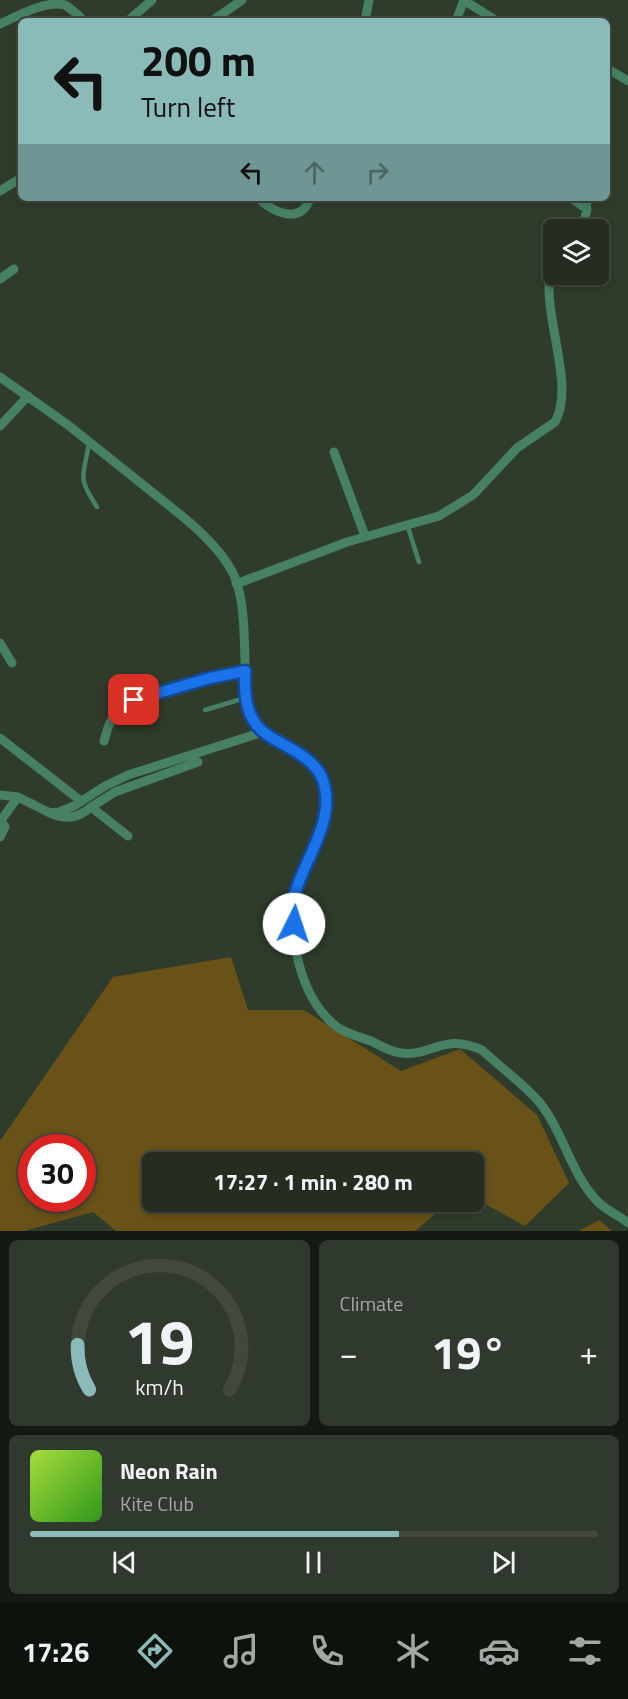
<!DOCTYPE html>
<html lang="en">
<head>
<meta charset="utf-8">
<style>
  body { margin:0; font-family:"Titillium Web",sans-serif; background:#30392d; color:#f1f3f6; height:100vh; display:flex; flex-direction:column; font-size:22px; white-space:nowrap }
  * { box-sizing:border-box; margin:0 }
  p { font-size:20px; color:#a3a8a5 }
  .icon { flex:none; width:33px; height:33px; fill:none; stroke:currentColor; stroke-width:2; stroke-linecap:round; stroke-linejoin:round }
  .map { position:relative; height:1231px; overflow:hidden }
  .panel { display:flex; flex-direction:column; gap:9px; padding:9px; background:#141912; flex:1 }
  .panel>* { flex:none }
  .guide { position:absolute; left:18px; top:18px; width:592px; height:183px; border-radius:9px; box-shadow:0 3px 9px #0003,0 0 0 2px #41493e; background:#8bbbb9; color:#111; overflow:hidden }
  .fabs { position:absolute; left:543px; top:219px; display:grid; gap:12px }
  .fabs a { display:grid; place-items:center; width:66px; height:66px; border-radius:9px; background:#242d20; box-shadow:0 3px 9px #0003,0 0 0 2px #41493e; font-size:30px }
  .speed { position:absolute; left:18px; top:1134px; display:flex; gap:12px; font-size:30px; font-weight:700; text-align:center }
  .speed>* { display:grid; place-content:center; width:78px; height:78px; border-radius:50%; background:#242d20; box-shadow:0 3px 9px #0003,0 0 0 2px #41493e; line-height:1 }
  .speed .limit { border:9px solid #d22; background:#fff; color:#111 }
  .pin { position:absolute; display:grid; place-items:center; width:51px; height:51px; color:#fff; margin:-26px; border-radius:12px; box-shadow:0 3px 9px #0006 }
  .me { position:absolute; width:66px; margin:-33px; rotate:4deg; stroke-linejoin:round; filter:drop-shadow(0 0 4px #0008) }
  .turn { display:flex; align-items:center; gap:21px; height:126px; padding:0 24px; font-size:27px }
  .turn .icon { width:78px; height:78px; stroke-width:2.5 }
  .turn b { display:block; font-size:42px; line-height:51px }
  .lanes { display:flex; align-items:center; height:57px; padding:0 24px; background:#0003; justify-content:center; gap:30px; direction:ltr }
  .lanes .off { opacity:.35 }
  .big { font-size:45px; font-weight:700; line-height:1.1 }
  .panel .card { flex:1; display:flex; flex-direction:column; justify-content:center; gap:9px; min-width:0; padding:0 21px; border-radius:9px; background:#30392d }
  .panel .dial { align-items:center; gap:0 }
  .dial svg { height:156px; overflow:visible; fill:none; stroke:#41493e; stroke-width:7; stroke-linecap:round; text-anchor:middle }
  .dial text { fill:#f1f3f6; stroke:none }
  .song { display:flex; align-items:center; gap:18px }
  .cover { width:72px; height:72px; border-radius:9px; background:linear-gradient(135deg,hsl(80 70% 55%),hsl(110 70% 35%)) }
  .played { height:6px; border-radius:3px; background:linear-gradient(90deg,#8bbbb9 65%,#41493e 65%) }
  .keys { display:flex; justify-content:space-around; direction:ltr }
  .heat { display:flex; justify-content:space-between; align-items:center; font-size:33px; direction:ltr }
  .panel .tiles { flex:1; display:grid; gap:9px; grid-template-columns:1fr 1fr }
  .card:last-child { grid-column:span 2 }
  .trip { position:absolute; left:142px; top:1152px; width:342px; height:60px; border-radius:9px; background:#242d20; box-shadow:0 3px 9px #0003,0 0 0 2px #41493e; font-weight:700; line-height:60px; text-align:center }
  .dock { display:flex; height:96px; justify-content:space-around; align-items:center; background:#0e120d; color:#a3a8a5 }
  .dock .icon { width:42px; height:42px }
  .dock .current { color:#8bbbb9 }
  .dock b { font-size:27px; color:#f1f3f6 }
  .map>svg:first-child { display:block }
  .green { fill:#695218; fill-rule:evenodd }
  .lines { fill:none; stroke-linecap:round; stroke-linejoin:round }
  .lane { stroke:#468065; stroke-width:4.5 }
  .street { stroke:#468065; stroke-width:9 }
  .route-casing { stroke:#114b97; stroke-width:15 }
  .route { stroke:#1a73e8; stroke-width:10 }
</style>
</head>
<body>
<div class="map">
<svg width="628" height="1231" viewBox="0 0 628 1231">
  <rect width="100%" height="100%" fill="#303c2b"/>
  <path class="green" d="M231,957L248,1010H304L401,1071L460,1049L537,1115L569,1183L525,1226L474,1198V1162H153V1202H449L415,1231H116L93,1212L24,1231H0V1141L113,977ZM32,1148H82V1198H32Z
    M599,1220L612,1231H579Z"/>
  <g class="lines">
    <path class="lane" d="M587,209L591,198
      M89,442C84,478 76,475 97,507
      M407,524L419,562
      M205,710L245,698"/>
    <path class="street" d="M465,1L497,21
      M128,21L152,0
      M212,21L242,0
      M365,21L369,0
      M456,21L464,0
      M0,24C18,16 45,0 65,5C72,9 78,15 84,21
      M608,69L628,81
      M0,191L21,178
      M258,198C273,212 301,226 310,198
      M571,198L587,209L582,230
      M0,279L14,269
      M0,377L68,425L182,516C199,530 217,547 229,566C245,590 244,633 245,661C245,677 242,695 249,711C272,763 339,737 322,822L294,900C290,944 301,999 337,1027C347,1034 360,1037 371,1041C381,1046 390,1052 401,1053C433,1057 442,1032 482,1050C500,1067 525,1085 540,1103C564,1133 570,1173 598,1202C607,1211 619,1215 628,1223
      M0,426L28,396
      M334,452L365,536
      M236,584L347,542L439,516L473,495L517,448L555,422C578,381 535,304 554,258
      M0,643L12,663
      M0,738L81,801
      M104,741C107,731 109,720 117,712C134,694 218,675 245,671
      M0,795L18,797L50,813L59,812L74,806L105,786L128,775L263,732
      M91,807L115,792L198,762
      M52,814C68,820 78,818 91,807L128,836
      M0,837L5,827L1,820L18,797"/>
  </g>
  <g class="lines">
    <defs>
      <path id="route" d="M134,700L210,678L245,671C244,696 246,722 269,736C280,743 291,748 301,755C310,761 318,768 322,778C339,820 301,862 293,901C292,909 293,916 294,924"/>
    </defs>
    <use href="#route" class="route-casing"/>
    <use href="#route" class="route"/>
  </g>
</svg>
<div class="fabs">
<a><svg class="icon" aria-label="layers" viewBox="0 0 24 24"><path d="M12 4l9 5-9 5-9-5zM3 14l9 5 9-5"/></svg></a>
</div>
<div class="speed"><div class="limit">30</div></div>
<div class="pin" style="left:134px;top:700px;background:#d93025"><svg class="icon" aria-label="arrive" viewBox="0 0 24 24"><path d="M6 21V4h12l-3 4 3 4H6"/></svg></div>
<svg class="me" style="left:294px;top:924px" viewBox="-20 -20 40 40"><circle r="19" fill="#fff"/><path d="M0-13L10 11 0 6-10 11z" fill="#1a73e8"/></svg>
<div class="trip">17:27 · 1 min · 280 m</div>
<div class="guide">
<div class="turn"><svg class="icon" aria-label="left" viewBox="0 0 24 24"><path d="M17 20v-9H6M10 6l-5 5 5 5"/></svg><div><b>200 m</b>Turn left</div></div>
<div class="lanes"><svg class="icon" aria-label="left" viewBox="0 0 24 24"><path d="M17 20v-9H6M10 6l-5 5 5 5"/></svg><svg class="icon off" aria-label="ahead" viewBox="0 0 24 24"><path d="M12 20V5M6 11l6-6 6 6"/></svg><svg class="icon off" aria-label="right" viewBox="0 0 24 24"><path d="M7 20v-9h11M14 6l5 5-5 5"/></svg></div>
</div>
</div>
<section class="panel">
<div class="tiles">
<div class="card dial"><svg viewBox="0 0 100 80">
<path d="M14 69A42 42 0 1 1 86 69"/>
<path d="M14 69A42 42 0 0 1 8 46" stroke="#8bbbb9"/>
<text x="50" y="56" font-size="32" font-weight="700">19</text>
<text x="50" y="72" font-size="11">km/h</text>
</svg></div>
<div class="card"><p>Climate</p>
<div class="heat"><a>−</a><b class="big">19°</b><a>+</a></div>
</div>
<div class="card">
<div class="song"><i class="cover"></i><div><b>Neon Rain</b><p>Kite Club</p></div></div>
<div class="played"></div>
<div class="keys"><svg class="icon" aria-label="previous" viewBox="0 0 24 24"><path d="M18 5L8 12l10 7zM5 5v14"/></svg><svg class="icon" aria-label="pause" viewBox="0 0 24 24"><path d="M8 5v14M16 5v14"/></svg><svg class="icon" aria-label="next" viewBox="0 0 24 24"><path d="M6 5l10 7-10 7zM19 5v14"/></svg></div>
</div>
</div>
</section>
<nav class="dock">
<b>17:26</b>
<svg class="icon current" aria-label="directions" viewBox="0 0 24 24"><path d="M12 3l9 9-9 9-9-9zM9 14v-3h6M13 9l2 2-2 2"/></svg>
<svg class="icon" aria-label="music" viewBox="0 0 24 24"><path d="M9 18V5l10-2v13"/><circle cx="6" cy="18" r="3"/><circle cx="16" cy="16" r="3"/></svg>
<svg class="icon" aria-label="phone" viewBox="0 0 24 24"><path d="M5 4h4l2 5-3 2q2 4 5 5l2-3 5 2v4C11 20 4 13 5 4z"/></svg>
<svg class="icon" aria-label="climate" viewBox="0 0 24 24"><path d="M12 3v18M4 7l16 10M4 17L20 7"/></svg>
<svg class="icon" aria-label="car" viewBox="0 0 24 24"><path d="M5 17H2v-5l4-1 3-4h7l3 4 3 1v5h-3M9 17h6M6 11h13"/><circle cx="7" cy="17" r="2"/><circle cx="17" cy="17" r="2"/></svg>
<svg class="icon" aria-label="filters" viewBox="0 0 24 24"><path d="M4 7h16M4 17h16"/><circle cx="9" cy="7" r="2"/><circle cx="15" cy="17" r="2"/></svg>
</nav>
</body>
</html>
